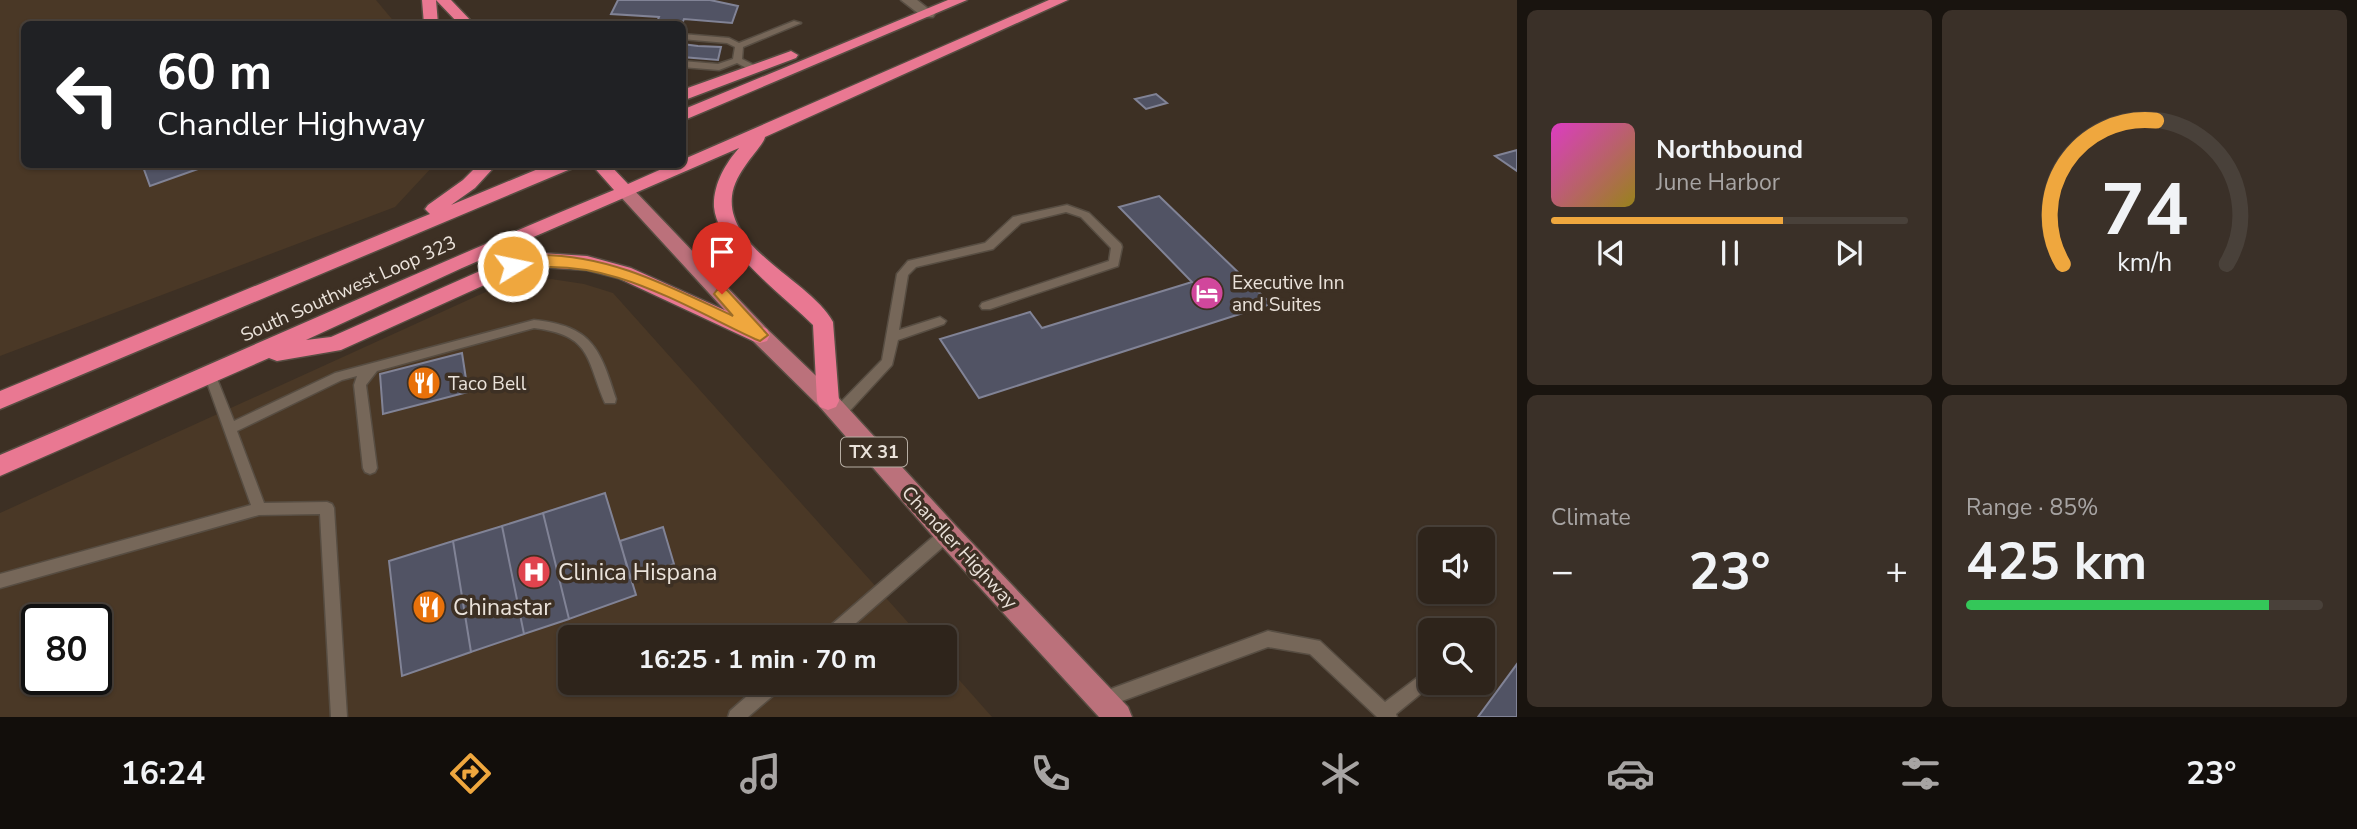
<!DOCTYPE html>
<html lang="en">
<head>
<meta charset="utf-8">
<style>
  body { margin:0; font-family:"Nunito Sans",sans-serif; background:#3a3028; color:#f1f3f6; height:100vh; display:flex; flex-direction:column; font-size:26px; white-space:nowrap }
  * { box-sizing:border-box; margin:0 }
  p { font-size:23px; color:#a7a4a3 }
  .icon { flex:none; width:38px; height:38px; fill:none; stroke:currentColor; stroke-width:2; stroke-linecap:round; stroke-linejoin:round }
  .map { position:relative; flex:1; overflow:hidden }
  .panel { display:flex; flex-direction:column; gap:10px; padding:10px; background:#19140f; width:840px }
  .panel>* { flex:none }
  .hud { position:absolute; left:21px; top:21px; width:665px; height:147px; border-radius:10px; box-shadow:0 2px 5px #0004,0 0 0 2px #49413a; background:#202124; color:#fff; overflow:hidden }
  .fabs { position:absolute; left:1418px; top:527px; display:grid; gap:14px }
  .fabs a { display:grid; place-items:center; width:77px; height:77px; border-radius:10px; background:#2e241b; box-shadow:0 2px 5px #0004,0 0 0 2px #49413a; font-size:35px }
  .speed { position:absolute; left:21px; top:604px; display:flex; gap:14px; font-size:35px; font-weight:700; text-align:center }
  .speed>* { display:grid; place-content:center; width:91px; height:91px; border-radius:50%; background:#2e241b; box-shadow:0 2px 5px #0004,0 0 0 2px #49413a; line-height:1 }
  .speed .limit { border:4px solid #111; border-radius:10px; background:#fff; color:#111 }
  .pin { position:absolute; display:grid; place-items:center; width:60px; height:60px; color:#fff; margin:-72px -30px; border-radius:50% 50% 50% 0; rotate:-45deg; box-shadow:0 0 7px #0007 }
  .pin .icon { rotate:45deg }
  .me { position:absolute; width:77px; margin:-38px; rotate:80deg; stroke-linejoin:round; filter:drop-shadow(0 0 5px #0008) }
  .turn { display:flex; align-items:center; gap:24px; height:147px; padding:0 21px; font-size:32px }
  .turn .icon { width:91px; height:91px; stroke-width:2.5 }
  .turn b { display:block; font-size:49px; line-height:60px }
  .big { font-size:52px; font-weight:700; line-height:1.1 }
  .panel .tile { flex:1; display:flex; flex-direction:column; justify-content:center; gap:10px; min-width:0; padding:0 24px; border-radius:10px; background:#3a3028 }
  .panel .dial { align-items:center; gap:0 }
  .dial svg { height:182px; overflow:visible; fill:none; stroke:#49413a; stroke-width:7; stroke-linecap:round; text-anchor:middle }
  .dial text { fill:#f1f3f6; stroke:none }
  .song { display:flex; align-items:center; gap:21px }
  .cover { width:84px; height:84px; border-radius:10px; background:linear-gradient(135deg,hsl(310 70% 55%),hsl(50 70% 35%)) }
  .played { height:7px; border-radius:4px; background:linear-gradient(90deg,#efa73e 65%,#49413a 65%) }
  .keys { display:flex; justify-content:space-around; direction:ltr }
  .heat { display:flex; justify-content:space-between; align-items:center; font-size:38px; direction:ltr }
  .charge { height:10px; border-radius:5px; background:linear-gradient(90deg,#34c759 85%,#49413a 0) }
  .panel .tiles { flex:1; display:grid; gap:10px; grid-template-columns:repeat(2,1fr) }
  .trip { position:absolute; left:558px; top:625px; width:399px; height:70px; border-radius:10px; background:#2e241b; box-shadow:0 2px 5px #0004,0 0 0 2px #49413a; font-weight:700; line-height:70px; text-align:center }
  .tab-bar { display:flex; height:112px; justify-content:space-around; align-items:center; background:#120e0b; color:#a7a4a3 }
  .tab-bar .icon { width:49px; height:49px }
  .tab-bar .active { color:#efa73e }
  .tab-bar b { font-size:32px; color:#f1f3f6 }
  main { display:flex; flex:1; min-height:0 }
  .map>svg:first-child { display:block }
  .built { fill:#4a3826; fill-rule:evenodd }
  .building { fill:#515364; stroke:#818396; stroke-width:2 }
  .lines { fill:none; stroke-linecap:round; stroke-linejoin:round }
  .lane-casing { stroke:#574d42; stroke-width:3 }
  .street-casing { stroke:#574d42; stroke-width:3 }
  .primary-casing { stroke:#574d42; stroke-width:3 }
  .highway-casing { stroke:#574d42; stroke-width:3 }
  .lane { fill:#766759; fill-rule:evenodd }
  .street { fill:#766759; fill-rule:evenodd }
  .primary { fill:#bb717b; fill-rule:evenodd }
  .highway { fill:#e97892; fill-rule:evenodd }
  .route { fill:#efa73e; stroke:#9b6d28; stroke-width:2 }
  .labels { text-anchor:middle; stroke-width:7; stroke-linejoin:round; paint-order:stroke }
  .shield { fill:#3d3024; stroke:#b6ada3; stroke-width:2 }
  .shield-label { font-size:18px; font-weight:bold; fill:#eae2da }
  .poi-label { font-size:19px; fill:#eae2da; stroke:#3d3024; text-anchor:start }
  .street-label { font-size:19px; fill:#eae2da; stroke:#3d3024 }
  .near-poi-label { font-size:23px; fill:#eae2da; stroke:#3d3024; text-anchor:start }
</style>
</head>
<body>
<main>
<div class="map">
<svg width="1517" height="717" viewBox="0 0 1517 717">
  <rect width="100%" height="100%" fill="#3d3024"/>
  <path class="built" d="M0,0H376L396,24H24V164L434,165L395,207L0,356Z
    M551,279L584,284L613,293L921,637H570V682H945V664L992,717H0V513L490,290L518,282ZM37,620H96V679H37Z"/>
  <path class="building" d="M618,0H710L738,6L732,23L684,19L682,24L657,22L659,17L611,14Z
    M682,44L698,46L721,47L718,60L682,57Z
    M1156,94L1167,103L1146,109L1135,99Z
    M1517,150V171L1495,156Z
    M142,164H212L150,186Z
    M1159,196L1271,304L979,398L940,339L1030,312L1042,328L1192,282L1119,207Z
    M462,353L468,392L383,414L380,374Z
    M605,493L636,595L569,619L543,513Z
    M543,513L569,619L524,634L502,526Z
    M502,526L524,634L471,652L453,541Z
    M663,527L674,564L630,578L620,541Z
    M453,541L471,652L402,676L389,561Z
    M1517,664V717H1478Z"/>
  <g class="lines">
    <defs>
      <path id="lane" d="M794,21L801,23L743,47L742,59L758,67V71H752L737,63L719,70L682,67V61L718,64L733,59L735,47L727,43L682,39V34L729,38L739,43Z
        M1067,205L1089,213L1121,244L1122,247L1118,266L990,309H982L980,306L982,303L1109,261L1111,248L1081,217L1066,212L1021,223L993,249L916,267L908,275L899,330L940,317L946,321L944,324L898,340L892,365L844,417L839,418L834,417L833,413L834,409L882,360L897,274L908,261L985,243L1013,217Z
        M534,320C592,326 600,348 616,399L615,403H605C586,359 592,335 534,328L377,371L366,385L377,468L375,472L370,474L365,472L363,468L354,385L357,376L342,380L237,431L264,503L327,502L332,504L334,508L347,717H331L320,514L259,515L0,588V574L251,505L204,374L206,371H214L234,421L335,373Z
        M947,527L952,529L954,534L952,539L840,637H820L823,632L942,529Z
        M1268,631L1320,641L1385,702L1430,668V682H1435L1396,714L1397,717H1377L1310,654L1268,647L1103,708L1097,706L1095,700L1097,694Z
        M763,682H784L782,688L748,717H728L730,711Z"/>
      <path id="street" d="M901,0H917L935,14L933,17H923Z"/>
      <path id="primary" d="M626,186L632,188L767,329L836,395L956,526L1128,707L1132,717H1099L938,542L820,407L753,341L620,196L617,192L620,188Z"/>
      <path id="highway" d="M422,0H436L438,24H424Z
        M436,0H451L474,24H459Z
        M948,0H967L682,121V110Z
        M1049,0H1068L765,137C764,146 735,170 732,196C726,250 811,281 833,322L839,401L836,407L828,410L820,407L817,401L813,325C785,297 717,247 714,207C713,185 725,164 739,148L462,268L306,340L331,337L489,267L540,253L587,256L631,268L767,329L770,335L767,341L760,343L753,341L618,278L587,270L540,267L502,277L341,350L277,361L269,358L0,476V455C205,368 408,275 614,190L591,164H609L628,184L673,164H682V160Z
        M791,51L798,55L796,58L682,101V90Z
        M479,164H497L475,188L451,205L550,164H575L573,168L0,409V391L430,214L425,209L428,205L463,180Z"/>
    </defs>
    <use href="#lane" class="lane-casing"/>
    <use href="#street" class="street-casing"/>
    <use href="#primary" class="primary-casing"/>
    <use href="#highway" class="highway-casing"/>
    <use href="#lane" class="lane"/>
    <use href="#street" class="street"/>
    <use href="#primary" class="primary"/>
    <use href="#highway" class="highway"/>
  </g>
  <path class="route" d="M540,255C611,255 670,287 733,316L714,294L717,290H727L768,335L760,341L755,339C678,303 600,252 513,271L506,266L508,262Z"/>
  <defs>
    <symbol id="hotel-disc" viewBox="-11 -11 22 22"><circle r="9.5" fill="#d1479c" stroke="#3d3024"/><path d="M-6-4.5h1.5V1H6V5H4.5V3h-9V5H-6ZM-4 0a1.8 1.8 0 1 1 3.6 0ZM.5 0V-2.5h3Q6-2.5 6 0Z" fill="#fff"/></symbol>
    <symbol id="restaurant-disc" viewBox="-11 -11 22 22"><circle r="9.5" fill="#e8710a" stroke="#3d3024"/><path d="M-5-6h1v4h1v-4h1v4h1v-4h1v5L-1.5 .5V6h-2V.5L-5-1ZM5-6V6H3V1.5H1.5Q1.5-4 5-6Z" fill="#fff"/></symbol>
    <symbol id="hospital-disc" viewBox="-11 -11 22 22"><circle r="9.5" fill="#e0444e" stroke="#3d3024"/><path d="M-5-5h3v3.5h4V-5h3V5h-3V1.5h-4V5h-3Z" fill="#fff"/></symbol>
  </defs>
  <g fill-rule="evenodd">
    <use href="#hotel-disc" x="1188" y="274" width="38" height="38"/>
    <use href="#restaurant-disc" x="405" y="364" width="38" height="38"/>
    <use href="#hospital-disc" x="515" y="553" width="38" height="38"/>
    <use href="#restaurant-disc" x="410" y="588" width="38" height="38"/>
  </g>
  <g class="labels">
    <rect class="shield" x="841" y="437.5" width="66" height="29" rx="5"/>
    <g class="shield-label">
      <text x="874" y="458">TX 31</text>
    </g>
    <g class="poi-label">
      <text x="1232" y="289">Executive Inn<tspan x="1232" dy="22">and Suites</tspan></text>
      <text x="448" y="390">Taco Bell</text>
    </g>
    <g class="street-label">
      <text transform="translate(348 288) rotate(-24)" y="7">South Southwest Loop 323</text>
      <text transform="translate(960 547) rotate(47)" y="7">Chandler Highway</text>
    </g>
    <g class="near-poi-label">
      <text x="558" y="580">Clinica Hispana</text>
      <text x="453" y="615">Chinastar</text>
    </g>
  </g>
</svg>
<div class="fabs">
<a><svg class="icon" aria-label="sound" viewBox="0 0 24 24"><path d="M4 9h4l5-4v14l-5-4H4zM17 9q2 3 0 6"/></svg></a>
<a><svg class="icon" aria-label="search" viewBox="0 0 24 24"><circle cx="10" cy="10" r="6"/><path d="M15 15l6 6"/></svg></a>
</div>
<div class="speed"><div class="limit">80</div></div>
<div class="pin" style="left:722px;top:294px;background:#d93025"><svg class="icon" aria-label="arrive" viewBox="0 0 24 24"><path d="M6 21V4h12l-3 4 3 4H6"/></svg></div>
<svg class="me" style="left:513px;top:266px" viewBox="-20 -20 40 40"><circle r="17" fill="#efa73e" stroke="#fff" stroke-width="3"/><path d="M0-11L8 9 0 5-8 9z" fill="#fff"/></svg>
<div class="trip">16:25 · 1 min · 70 m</div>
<div class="hud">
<div class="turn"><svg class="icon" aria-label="left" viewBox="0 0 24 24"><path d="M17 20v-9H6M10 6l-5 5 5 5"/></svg><div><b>60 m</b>Chandler Highway</div></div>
</div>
</div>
<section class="panel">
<div class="tiles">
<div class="tile">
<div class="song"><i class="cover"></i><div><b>Northbound</b><p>June Harbor</p></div></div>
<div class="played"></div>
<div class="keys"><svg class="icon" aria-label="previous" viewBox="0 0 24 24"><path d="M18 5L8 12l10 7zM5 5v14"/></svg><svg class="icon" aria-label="pause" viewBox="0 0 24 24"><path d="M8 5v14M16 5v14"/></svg><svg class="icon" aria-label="next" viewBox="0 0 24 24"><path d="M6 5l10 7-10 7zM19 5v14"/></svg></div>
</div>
<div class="tile dial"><svg viewBox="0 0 100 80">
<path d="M14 69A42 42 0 1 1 86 69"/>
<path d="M14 69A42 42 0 0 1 55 6" stroke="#efa73e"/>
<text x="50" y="56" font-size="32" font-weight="700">74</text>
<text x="50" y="72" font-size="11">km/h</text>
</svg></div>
<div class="tile"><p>Climate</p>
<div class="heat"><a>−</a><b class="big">23°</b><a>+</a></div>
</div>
<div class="tile"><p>Range · 85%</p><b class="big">425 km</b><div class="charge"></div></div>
</div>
</section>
</main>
<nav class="tab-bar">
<b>16:24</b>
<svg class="icon active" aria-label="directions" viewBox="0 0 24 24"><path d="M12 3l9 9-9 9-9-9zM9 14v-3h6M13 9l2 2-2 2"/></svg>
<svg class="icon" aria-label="music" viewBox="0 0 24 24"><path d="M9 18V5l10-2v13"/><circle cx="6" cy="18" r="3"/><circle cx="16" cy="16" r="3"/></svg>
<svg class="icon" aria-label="phone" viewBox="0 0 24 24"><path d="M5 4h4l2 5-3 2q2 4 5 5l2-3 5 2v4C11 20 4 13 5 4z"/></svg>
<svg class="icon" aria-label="climate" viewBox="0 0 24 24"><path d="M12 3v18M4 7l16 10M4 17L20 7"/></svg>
<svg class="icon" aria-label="car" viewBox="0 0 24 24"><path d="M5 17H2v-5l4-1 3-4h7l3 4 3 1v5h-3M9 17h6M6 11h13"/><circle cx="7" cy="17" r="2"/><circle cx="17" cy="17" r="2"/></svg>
<svg class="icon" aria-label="filters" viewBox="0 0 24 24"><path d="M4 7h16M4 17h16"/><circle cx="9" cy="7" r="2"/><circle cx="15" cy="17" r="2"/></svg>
<b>23°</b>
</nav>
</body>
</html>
